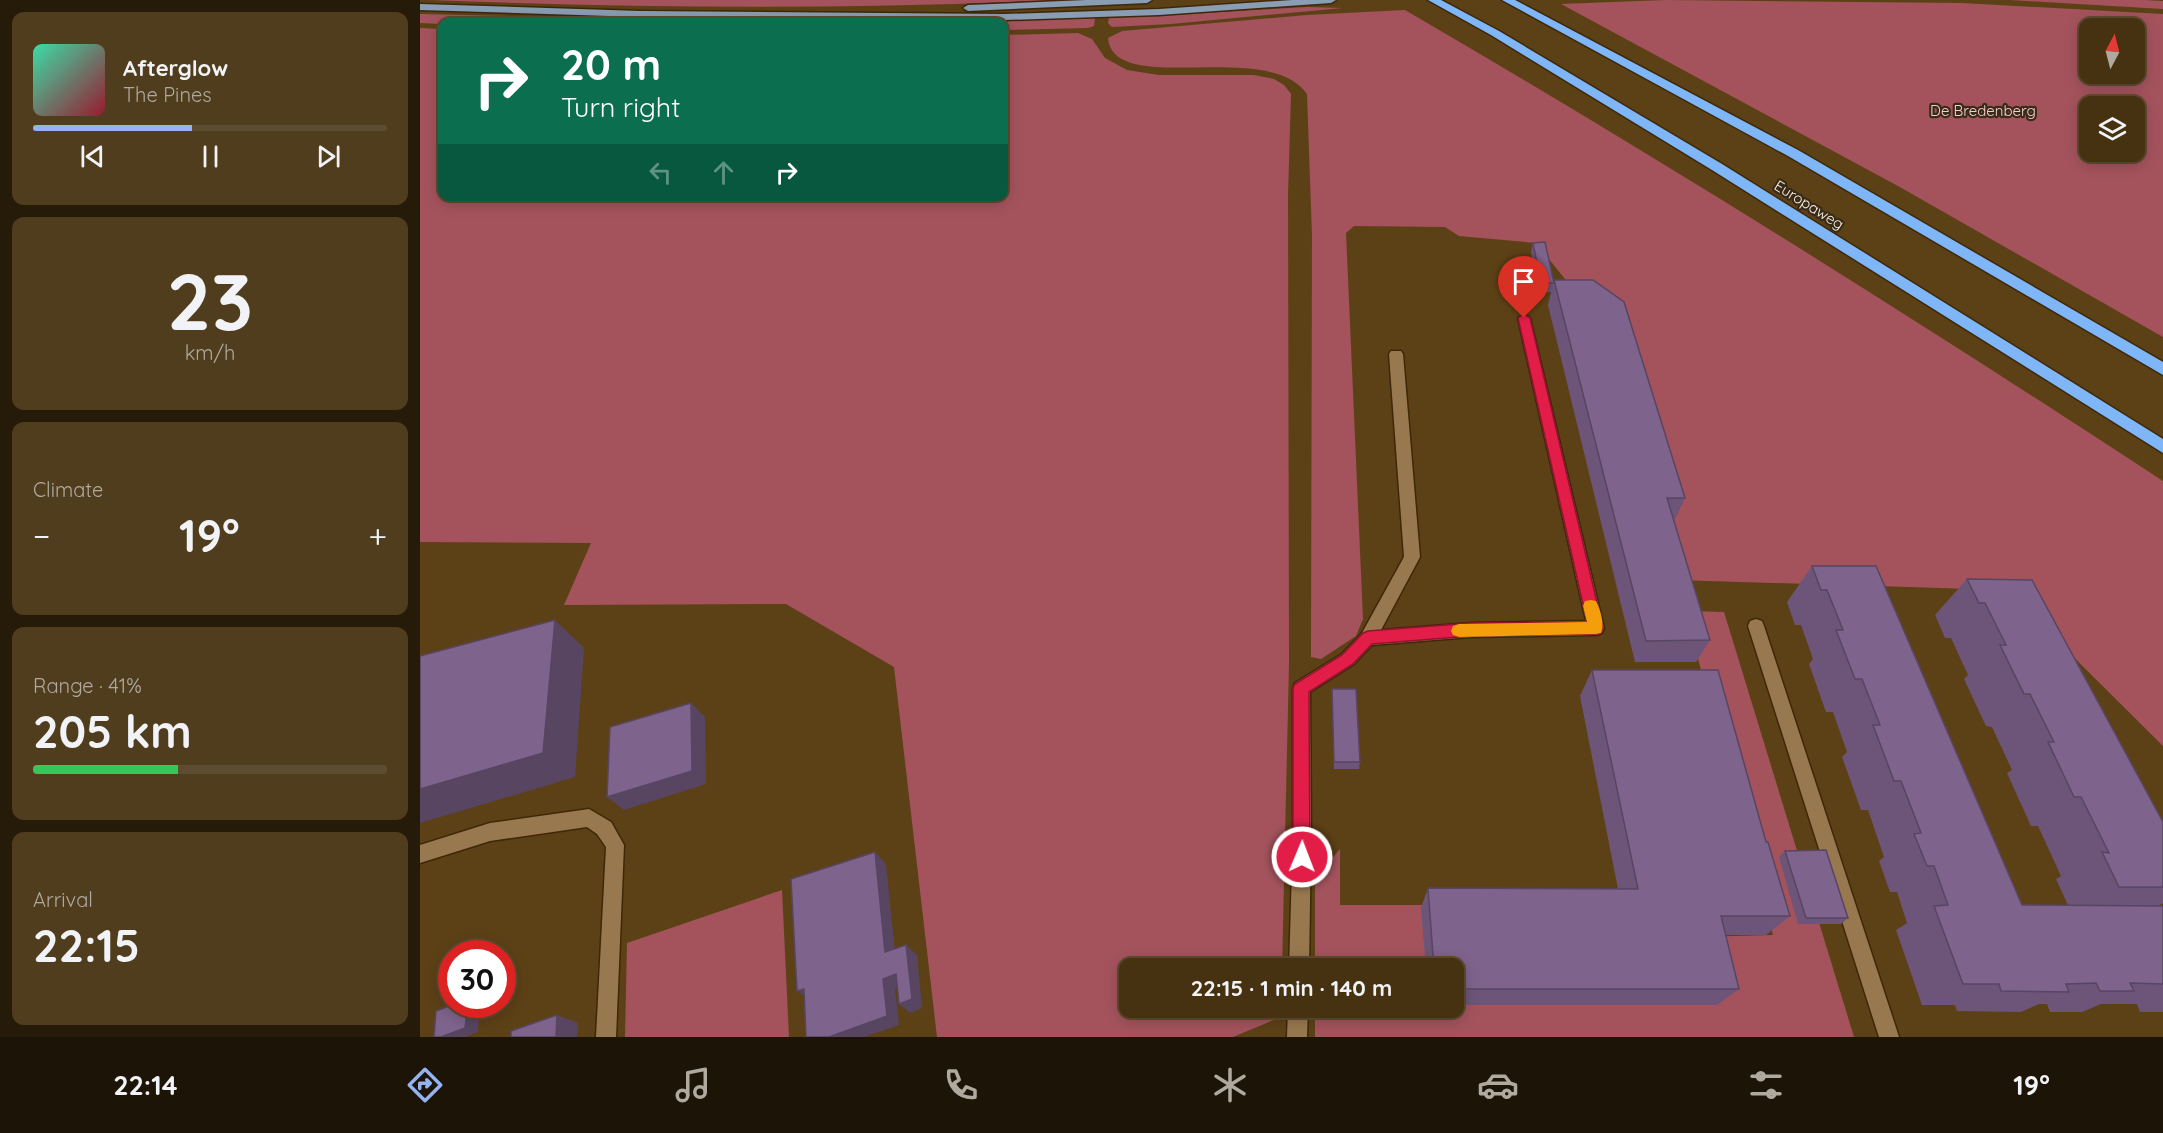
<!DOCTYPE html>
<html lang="en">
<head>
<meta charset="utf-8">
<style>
  body { margin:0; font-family:Quicksand,sans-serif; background:#503d1e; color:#f1f3f6; height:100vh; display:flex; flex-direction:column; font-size:22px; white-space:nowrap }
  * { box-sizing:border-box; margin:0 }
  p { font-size:20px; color:#b0a99f }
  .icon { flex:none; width:33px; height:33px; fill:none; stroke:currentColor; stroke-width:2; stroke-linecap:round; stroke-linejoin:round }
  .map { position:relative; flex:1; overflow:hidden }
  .panel { display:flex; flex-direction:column; gap:12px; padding:12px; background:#261b09; width:420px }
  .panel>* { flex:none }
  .banner { position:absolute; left:18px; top:18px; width:570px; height:183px; border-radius:12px; box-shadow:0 3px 15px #0003,0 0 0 2px #5e4c30; background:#0b6e4f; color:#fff; overflow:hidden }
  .needle { width:39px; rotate:7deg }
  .tools { position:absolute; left:1659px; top:18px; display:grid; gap:12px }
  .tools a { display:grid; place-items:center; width:66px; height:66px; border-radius:12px; background:#463110; box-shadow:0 3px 15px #0003,0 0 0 2px #5e4c30; font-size:30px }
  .speed { position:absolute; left:18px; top:940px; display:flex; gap:12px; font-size:30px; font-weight:700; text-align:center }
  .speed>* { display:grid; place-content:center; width:78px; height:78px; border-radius:50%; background:#463110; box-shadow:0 3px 15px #0003,0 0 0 2px #5e4c30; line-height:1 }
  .speed .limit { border:9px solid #d22; background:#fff; color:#111 }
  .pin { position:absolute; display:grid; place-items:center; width:51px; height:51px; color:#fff; margin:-62px -26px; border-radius:50% 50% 50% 0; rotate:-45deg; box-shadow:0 0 6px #0007 }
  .pin .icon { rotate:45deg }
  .me { position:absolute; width:66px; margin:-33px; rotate:1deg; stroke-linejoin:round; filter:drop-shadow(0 0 4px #0008) }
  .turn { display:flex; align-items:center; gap:21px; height:126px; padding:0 24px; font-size:27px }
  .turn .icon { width:78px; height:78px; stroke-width:2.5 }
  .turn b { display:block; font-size:42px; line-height:51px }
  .lanes { display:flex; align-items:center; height:57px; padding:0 24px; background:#0003; justify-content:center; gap:30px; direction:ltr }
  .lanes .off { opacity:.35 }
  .big { font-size:45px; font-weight:700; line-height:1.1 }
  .panel .tile { flex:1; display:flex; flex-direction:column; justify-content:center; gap:9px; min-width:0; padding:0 21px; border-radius:12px; background:#503d1e }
  .panel .dial { align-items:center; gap:0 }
  .dial b { font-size:78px; line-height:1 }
  .song { display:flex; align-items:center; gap:18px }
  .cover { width:72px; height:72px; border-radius:9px; background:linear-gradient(135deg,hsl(160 70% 55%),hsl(350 70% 35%)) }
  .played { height:6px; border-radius:3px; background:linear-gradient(90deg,#95b2f1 45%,#5e4c30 45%) }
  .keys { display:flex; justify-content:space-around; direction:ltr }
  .heat { display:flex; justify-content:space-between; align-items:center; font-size:33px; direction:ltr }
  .charge { height:9px; border-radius:4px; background:linear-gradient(90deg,#34c759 41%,#5e4c30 0) }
  .trip { position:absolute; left:699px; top:958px; width:345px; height:60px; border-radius:12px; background:#463110; box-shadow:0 3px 15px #0003,0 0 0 2px #5e4c30; font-weight:700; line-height:60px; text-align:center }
  .dock { display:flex; height:96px; justify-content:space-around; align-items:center; background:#1c1406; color:#b0a99f }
  .dock .icon { width:42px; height:42px }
  .dock .current { color:#95b2f1 }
  .dock b { font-size:27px; color:#f1f3f6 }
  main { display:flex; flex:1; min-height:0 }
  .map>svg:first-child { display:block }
  .green { fill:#a4535d; fill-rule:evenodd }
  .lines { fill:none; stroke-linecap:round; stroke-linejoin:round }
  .minor-casing { stroke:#3e2807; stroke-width:3 }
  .major-casing { stroke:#3e2807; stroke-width:3 }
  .highway-casing { stroke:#3e2807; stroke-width:3 }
  .minor { fill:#98784f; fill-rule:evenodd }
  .major { fill:#899db4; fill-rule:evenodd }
  .highway { fill:#7fb6f8; fill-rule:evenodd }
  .wall { fill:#6c5578 }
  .shaded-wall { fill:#584562 }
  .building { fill:#7e638c; stroke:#584562; stroke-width:1.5 }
  .route { fill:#e11d48; stroke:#92132f; stroke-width:1.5 }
  .slow { fill:#f59e0b }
  .labels { text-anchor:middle; stroke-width:4.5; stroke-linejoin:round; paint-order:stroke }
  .far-park-label { font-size:15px; fill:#fdcbcf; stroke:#382b19 }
  .far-street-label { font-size:15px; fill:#fef0de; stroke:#382b19 }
</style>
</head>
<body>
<main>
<section class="panel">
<div class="tile">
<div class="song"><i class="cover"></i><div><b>Afterglow</b><p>The Pines</p></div></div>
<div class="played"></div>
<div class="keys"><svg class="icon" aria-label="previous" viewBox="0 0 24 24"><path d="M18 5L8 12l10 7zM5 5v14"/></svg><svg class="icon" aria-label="pause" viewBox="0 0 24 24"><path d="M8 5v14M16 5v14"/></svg><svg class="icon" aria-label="next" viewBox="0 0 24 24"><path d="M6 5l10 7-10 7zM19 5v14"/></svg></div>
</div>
<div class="tile dial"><b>23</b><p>km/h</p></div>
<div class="tile"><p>Climate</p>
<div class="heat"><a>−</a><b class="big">19°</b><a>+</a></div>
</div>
<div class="tile"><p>Range · 41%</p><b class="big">205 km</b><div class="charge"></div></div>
<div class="tile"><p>Arrival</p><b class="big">22:15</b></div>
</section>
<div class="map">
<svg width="1743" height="1037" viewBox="0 0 1743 1037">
  <rect width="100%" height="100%" fill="#5d4116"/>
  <path class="green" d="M10,0H636C427,10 219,8 10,0Z
    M1246,0L1541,3L1743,14V337L1478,186L1141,4ZM1670,28H1714V74H1670ZM1670,106H1714V152H1670Z
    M1590,0H1724L1743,1V9Z
    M888,7L923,8L751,24L692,27L688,23L689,18Z
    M985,10C1243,160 1494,318 1743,481V746L1586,590L1256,580L1254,521L1198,328L1166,305L1116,243L1039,236L1025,227L934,226L926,233L943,619L936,636L901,659L891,657L892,235L887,94C849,38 693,98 688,38L702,31L887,15Z
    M0,14L339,22L675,18L674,26L668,28L584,30V22L22,24L0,23Z
    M0,28L22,29V196H584V35L658,33L672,39L685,58L707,70L739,75H834L854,79L864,85L871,94L868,195L869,663L862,969H710V1008H861V1017L813,1037H517L474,667L366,604L144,605L171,543L0,542Z
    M1265,611L1304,612L1434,1037H895V1008H1034V1001L1276,937L1353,935Z
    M920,849V905H1006L1012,969H895V878Z
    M362,890L369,1037H205L207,943Z"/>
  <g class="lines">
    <defs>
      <path id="minor" d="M1104,314L1110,318L1184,628L1182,633L1176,635L1051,637L952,645L934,664L890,692L891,835L889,969H869L873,835V688L875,683L922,654L942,633L984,557L969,354L971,351H981L983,354L1000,557L961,630L1051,623L1166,621L1098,318Z
        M1336,619L1342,621L1344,626L1479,1037H1459L1328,626L1330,621Z
        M169,809L191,822L204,845L196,1037H176L186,847L177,834L167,827L70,841L0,863V845L70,823Z
        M868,1008H888L887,1037H867Z"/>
      <path id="major" d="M666,0H732L727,3L548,11L543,8L548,5Z
        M872,0H916L911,3L739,15L585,20L221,17L0,10V4L221,11L585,14L739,9Z"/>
      <path id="highway" d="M1008,0H1021L1079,31L1302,164L1743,439V453L1292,170L1071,35Z
        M1082,0H1095L1378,150L1743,362V375L1368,156Z"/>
    </defs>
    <use href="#minor" class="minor-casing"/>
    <use href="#major" class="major-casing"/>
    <use href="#highway" class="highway-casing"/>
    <use href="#minor" class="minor"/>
    <use href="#major" class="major"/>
    <use href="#highway" class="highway"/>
  </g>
  <path class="wall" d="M1113,243L1134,283V280L1265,498L1254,521L1290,640L1276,662H1215L1128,305L1131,292H1119L1111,252Z
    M1392,566H1456L1602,905H1648L1636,879L1641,876L1618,826H1611L1587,773L1592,770L1572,727L1566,726L1544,679L1548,675L1531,638H1525L1515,615L1547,579L1743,822V903L1738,906H1743V1012H1720L1717,1004H1681L1662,1012H1630L1627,1004H1619L1601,1012L1537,1011L1535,1005H1502L1476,930L1487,923L1477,892H1470L1459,861L1464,857L1448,810H1441L1422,757L1427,752L1413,712H1406L1389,664L1393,659L1381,625H1375L1367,602Z
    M1172,670L1346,842L1370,916L1346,935H1306L1319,989L1297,1005H1034V969H1006L1001,908L1008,888L1198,889L1160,696Z
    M912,689L940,762L939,769H914Z
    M1365,851L1428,918L1421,924H1378L1359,857Z"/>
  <path class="shaded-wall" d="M135,620L164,648L155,777L0,823V789Z
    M271,703L285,717L286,784L204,810L187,797Z
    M455,852L466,864L476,962L465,952Z
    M486,945L497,955L502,1008L490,1013L479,1004Z
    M476,974L487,984L475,989L479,1025L444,1037H409L463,979Z
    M384,989L391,1000L377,991Z
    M48,1005H60L58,1032L45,1037H21Z
    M137,1015L158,1023L157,1037H136Z"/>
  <path class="building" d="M1125,242L1134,283H1121L1113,243Z
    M1134,280H1173L1204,302L1265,498H1247L1290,640L1226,641Z
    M1392,566H1456L1602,905L1743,906V984L1710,983L1714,991H1680L1676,983L1646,984L1649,992L1581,991L1579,984H1543L1514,906L1528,905L1514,866H1507L1494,834L1501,833L1481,781H1474L1453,725H1460L1442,679H1435L1416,630H1423L1407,590H1401Z
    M1547,579L1612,580L1743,822V887H1699L1682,852L1689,853L1661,797H1654L1628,742H1634L1610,694H1604L1580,645H1586L1565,603H1559Z
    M135,620L123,753L0,789V656Z
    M1172,670H1298L1346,842H1348L1370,916H1301L1319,989H1034V969H1014L1008,888L1218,889Z
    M912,689H936L940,762H914Z
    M271,703L272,771L187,797L190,727Z
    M1406,850L1428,918H1386L1365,851Z
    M455,852L465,952L486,945L492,999L479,1004L476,974L463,979L467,1016L409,1037H386L384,989L377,991L371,879Z
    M32,1005H48L45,1028L21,1037H14L16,1011Z
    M137,1015L136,1037H91V1031Z"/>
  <path class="route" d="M1104,314L1110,318L1183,628L1181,633L1176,634L1051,636L952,644L933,664L889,692L890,857L888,863L882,865L876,863L873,857V688L875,684L922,655L943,633L948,631L1051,623L1167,622L1098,318Z"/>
  <path class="slow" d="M1171,600L1176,601C1180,609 1185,624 1181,633L1176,634L1039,637L1033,635L1031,631L1033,626L1039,624L1167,622L1163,606L1165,601Z"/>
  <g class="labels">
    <g class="far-park-label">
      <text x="1563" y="116">De Bredenberg</text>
    </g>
    <g class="far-street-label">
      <text transform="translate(1389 205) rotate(32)" y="5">Europaweg</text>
    </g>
  </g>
</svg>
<div class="tools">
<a><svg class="needle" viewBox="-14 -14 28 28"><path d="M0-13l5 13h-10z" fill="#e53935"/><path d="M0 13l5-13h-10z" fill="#b0a99f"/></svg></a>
<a><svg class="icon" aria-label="layers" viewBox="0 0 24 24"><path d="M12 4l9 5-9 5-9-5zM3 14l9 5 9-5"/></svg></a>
</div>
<div class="speed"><div class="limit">30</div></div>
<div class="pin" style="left:1104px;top:318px;background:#d93025"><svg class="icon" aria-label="arrive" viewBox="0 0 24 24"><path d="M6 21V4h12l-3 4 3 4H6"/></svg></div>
<svg class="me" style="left:882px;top:857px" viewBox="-20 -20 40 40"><circle r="17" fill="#e11d48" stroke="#fff" stroke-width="3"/><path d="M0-11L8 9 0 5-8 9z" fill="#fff"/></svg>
<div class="trip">22:15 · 1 min · 140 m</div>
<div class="banner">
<div class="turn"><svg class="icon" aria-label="right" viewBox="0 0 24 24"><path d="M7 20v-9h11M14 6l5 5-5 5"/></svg><div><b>20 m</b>Turn right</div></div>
<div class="lanes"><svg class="icon off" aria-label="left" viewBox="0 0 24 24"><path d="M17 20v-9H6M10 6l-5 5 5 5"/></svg><svg class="icon off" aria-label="ahead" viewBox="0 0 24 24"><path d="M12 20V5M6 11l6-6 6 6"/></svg><svg class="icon" aria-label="right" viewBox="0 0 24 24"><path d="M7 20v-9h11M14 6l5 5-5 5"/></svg></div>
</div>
</div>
</main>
<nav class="dock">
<b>22:14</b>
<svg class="icon current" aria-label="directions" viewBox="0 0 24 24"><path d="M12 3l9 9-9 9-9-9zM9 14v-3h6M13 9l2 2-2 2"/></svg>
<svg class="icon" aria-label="music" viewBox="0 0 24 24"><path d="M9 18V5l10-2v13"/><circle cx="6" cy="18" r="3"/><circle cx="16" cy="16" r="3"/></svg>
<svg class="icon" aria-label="phone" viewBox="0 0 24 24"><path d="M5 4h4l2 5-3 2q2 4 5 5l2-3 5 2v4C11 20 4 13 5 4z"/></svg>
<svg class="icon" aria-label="climate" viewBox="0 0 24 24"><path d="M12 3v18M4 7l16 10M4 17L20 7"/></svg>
<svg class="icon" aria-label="car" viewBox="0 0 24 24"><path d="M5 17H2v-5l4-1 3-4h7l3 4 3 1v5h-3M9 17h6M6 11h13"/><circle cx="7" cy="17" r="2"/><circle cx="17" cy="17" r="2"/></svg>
<svg class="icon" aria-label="filters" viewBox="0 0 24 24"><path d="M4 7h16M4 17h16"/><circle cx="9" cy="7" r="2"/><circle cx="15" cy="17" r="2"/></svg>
<b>19°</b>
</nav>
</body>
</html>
